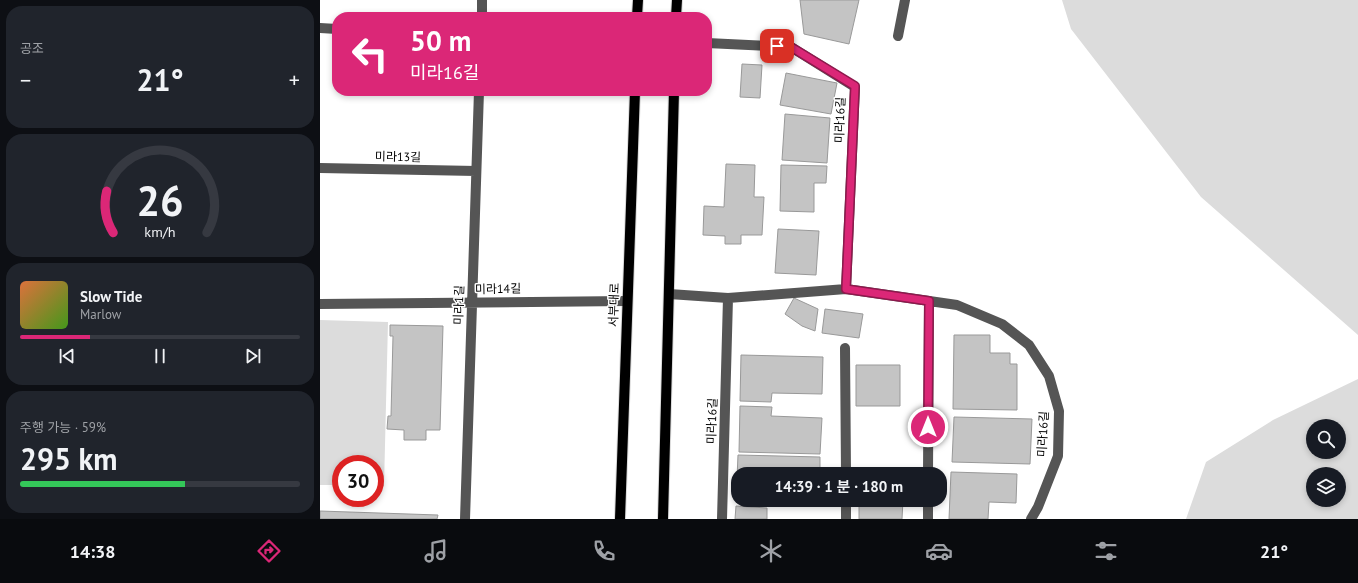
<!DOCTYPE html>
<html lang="ko">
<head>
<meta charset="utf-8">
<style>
  body { margin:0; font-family:"PT Sans","Noto Sans KR",sans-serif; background:#20242c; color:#f1f3f6; height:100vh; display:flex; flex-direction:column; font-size:15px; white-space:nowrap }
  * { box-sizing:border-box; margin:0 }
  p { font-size:13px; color:#9ea1a6 }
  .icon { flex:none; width:22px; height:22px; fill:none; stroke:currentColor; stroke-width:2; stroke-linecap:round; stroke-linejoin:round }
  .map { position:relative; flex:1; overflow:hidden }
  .side { display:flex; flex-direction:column; gap:6px; padding:6px; background:#0d0f14; width:320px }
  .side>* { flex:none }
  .banner { position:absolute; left:12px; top:12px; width:380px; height:84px; border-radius:16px; box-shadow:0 2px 6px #0003; background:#db2777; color:#fff; overflow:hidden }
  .buttons { position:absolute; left:986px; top:419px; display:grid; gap:8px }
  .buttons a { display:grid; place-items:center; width:40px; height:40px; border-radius:50%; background:#171b24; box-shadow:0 2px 6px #0003; font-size:20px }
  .speed { position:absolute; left:12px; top:455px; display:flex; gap:8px; font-size:20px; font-weight:700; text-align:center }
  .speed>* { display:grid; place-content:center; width:52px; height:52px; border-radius:50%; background:#171b24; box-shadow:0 2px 6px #0003; line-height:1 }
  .speed .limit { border:6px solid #d22; background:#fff; color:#111 }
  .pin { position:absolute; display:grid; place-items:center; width:34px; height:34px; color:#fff; margin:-17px; border-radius:8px; box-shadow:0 2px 6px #0006 }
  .me { position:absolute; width:44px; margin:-22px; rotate:0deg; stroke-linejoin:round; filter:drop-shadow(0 0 3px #0008) }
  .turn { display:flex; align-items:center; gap:14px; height:84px; padding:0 12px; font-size:18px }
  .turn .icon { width:52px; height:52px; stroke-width:2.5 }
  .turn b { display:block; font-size:28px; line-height:34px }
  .big { font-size:30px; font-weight:600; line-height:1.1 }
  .side .widget { flex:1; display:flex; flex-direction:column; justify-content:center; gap:6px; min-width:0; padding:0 14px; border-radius:16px; background:#20242c }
  .side .dial { align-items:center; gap:0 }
  .dial svg { height:104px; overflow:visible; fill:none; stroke:#363941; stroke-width:7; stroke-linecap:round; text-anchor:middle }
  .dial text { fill:#f1f3f6; stroke:none }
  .song { display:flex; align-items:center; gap:12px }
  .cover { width:48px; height:48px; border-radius:6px; background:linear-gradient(135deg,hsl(20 70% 55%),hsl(100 70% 35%)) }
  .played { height:4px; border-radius:2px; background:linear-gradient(90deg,#db2777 25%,#363941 25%) }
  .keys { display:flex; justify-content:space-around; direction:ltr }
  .heat { display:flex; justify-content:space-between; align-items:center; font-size:22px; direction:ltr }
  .charge { height:6px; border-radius:3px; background:linear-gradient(90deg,#34c759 59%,#363941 0) }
  .trip { position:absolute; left:411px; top:467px; width:216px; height:40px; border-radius:16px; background:#171b24; box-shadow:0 2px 6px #0003; font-weight:600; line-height:40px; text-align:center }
  .menu { display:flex; height:64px; justify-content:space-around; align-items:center; background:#090b0e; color:#9ea1a6 }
  .menu .icon { width:28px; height:28px }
  .menu .current { color:#db2777 }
  .menu b { font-size:18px; color:#f1f3f6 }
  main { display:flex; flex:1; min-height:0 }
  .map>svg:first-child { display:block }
  .green { fill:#dcdcdc; fill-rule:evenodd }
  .building { fill:#c4c4c4; stroke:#999 }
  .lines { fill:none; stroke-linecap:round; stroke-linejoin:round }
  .major-casing { stroke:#dbdbdb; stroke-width:12 }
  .minor { stroke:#555; stroke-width:10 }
  .major { stroke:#000; stroke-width:10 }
  .route-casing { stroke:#8e194d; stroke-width:10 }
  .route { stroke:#db2777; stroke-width:7 }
  .labels { text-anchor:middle; stroke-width:3; stroke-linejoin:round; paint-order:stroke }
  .street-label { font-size:12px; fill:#000; stroke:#fff }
</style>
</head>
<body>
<main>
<section class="side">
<div class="widget"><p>공조</p>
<div class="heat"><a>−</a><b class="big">21°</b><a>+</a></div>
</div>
<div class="widget dial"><svg viewBox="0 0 100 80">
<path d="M14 69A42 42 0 1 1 86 69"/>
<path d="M14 69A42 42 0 0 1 9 37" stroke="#db2777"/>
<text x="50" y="56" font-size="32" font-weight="700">26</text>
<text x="50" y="72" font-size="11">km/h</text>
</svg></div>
<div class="widget">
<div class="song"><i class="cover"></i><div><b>Slow Tide</b><p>Marlow</p></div></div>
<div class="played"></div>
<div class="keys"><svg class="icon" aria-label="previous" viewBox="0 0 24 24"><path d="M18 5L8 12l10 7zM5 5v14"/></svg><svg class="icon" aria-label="pause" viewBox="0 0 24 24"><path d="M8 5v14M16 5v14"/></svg><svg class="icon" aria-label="next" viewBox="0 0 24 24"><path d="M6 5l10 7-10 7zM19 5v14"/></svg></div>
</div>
<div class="widget"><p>주행 가능 · 59%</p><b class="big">295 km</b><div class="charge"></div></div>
</section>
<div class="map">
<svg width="1038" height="519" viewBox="0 0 1038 519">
  <rect width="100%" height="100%" fill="#fff"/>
  <path class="green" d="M742,0H1038V335L881,197L751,29Z
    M0,320L68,322L64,486H55V464H21V485H0Z
    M1038,379V519H866L886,462L953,420ZM993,426H1019V452H993ZM993,474H1019V500H993Z"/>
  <path class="building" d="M480,0H539L529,44L484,34Z
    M422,64L442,65L440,98L420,97Z
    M466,73L517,83L511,114L460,105Z
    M465,114L510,118L507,163L462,160Z
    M406,164L435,165L434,197H444L442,235H421V244H405V236L383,235L384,206L404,207Z
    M461,165L507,166L506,183H494V212L460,211Z
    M458,229L499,231L496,275L455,273Z
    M474,298L498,309L495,331L482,326L465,314Z
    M505,309L543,314L539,338L502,333Z
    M70,325L123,326L120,430H106V440H84V430L67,429L68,416H71L73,336H70Z
    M634,335H670V353H690V364H697V410L633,409Z
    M421,355L503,357L502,394L452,393L451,402L420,401Z
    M536,365H580V406H536Z
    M420,406L452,407L451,416L502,418L500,454L419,452Z
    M634,417L712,419L710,464L632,462Z
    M418,455L500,457V474H418V500H447V502H416Z
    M631,472L697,474L696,503L669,502L668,519H629Z
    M539,500H583L582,519H539Z
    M416,506L447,508V519H415Z
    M0,511L118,515L117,519H0Z"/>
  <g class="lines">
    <defs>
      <path id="major" d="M317,17L318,0
        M356,17L357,0
        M300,519L315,91
        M343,519L354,91"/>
    </defs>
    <use href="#major" class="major-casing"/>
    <path class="minor" d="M162,17V0
      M0,28L17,29
      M578,36L585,0
      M387,43L471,47L535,87L526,289
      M0,168L156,171
      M349,294L408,298
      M0,304L307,301
      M525,348L526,474
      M608,474L609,301
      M526,500V519
      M145,519L159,91
      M402,519L408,298L526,289L637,305L682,324L709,345L729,376L739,411L738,456L718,507L711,519
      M608,519V500"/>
    <use href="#major" class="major"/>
  </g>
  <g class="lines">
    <defs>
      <path id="route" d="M457,46L471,47L535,86L526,289L609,301L608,427"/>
    </defs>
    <use href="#route" class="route-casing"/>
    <use href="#route" class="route"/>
  </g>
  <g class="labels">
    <g class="street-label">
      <text transform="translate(520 120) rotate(-88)" y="4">미라16길</text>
      <text transform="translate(78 157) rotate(1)" y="4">미라13길</text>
      <text transform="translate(178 289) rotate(-1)" y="4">미라14길</text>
      <text transform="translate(139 305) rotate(-88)" y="4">미라1길</text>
      <text transform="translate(294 305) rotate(-88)" y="4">서부대로</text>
      <text transform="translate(392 421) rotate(-88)" y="4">미라16길</text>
      <text transform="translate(723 434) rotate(-87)" y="4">미라16길</text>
    </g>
  </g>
</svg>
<div class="buttons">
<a><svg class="icon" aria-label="search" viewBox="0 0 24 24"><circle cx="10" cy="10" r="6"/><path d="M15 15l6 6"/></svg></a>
<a><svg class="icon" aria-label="layers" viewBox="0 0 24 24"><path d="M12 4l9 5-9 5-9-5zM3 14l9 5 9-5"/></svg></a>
</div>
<div class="speed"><div class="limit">30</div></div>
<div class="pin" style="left:457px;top:46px;background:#d93025"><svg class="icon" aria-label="arrive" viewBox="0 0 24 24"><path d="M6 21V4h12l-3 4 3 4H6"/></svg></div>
<svg class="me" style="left:608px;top:427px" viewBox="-20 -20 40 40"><circle r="17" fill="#db2777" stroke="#fff" stroke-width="3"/><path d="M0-11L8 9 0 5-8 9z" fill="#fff"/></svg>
<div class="trip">14:39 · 1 분 · 180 m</div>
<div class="banner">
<div class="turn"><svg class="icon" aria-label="left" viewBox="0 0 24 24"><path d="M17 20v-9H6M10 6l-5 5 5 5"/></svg><div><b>50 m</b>미라16길</div></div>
</div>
</div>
</main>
<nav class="menu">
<b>14:38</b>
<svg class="icon current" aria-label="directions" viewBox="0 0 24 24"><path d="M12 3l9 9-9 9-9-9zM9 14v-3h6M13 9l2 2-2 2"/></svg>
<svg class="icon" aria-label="music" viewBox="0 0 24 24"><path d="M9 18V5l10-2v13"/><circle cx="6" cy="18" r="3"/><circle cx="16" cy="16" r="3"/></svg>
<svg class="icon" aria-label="phone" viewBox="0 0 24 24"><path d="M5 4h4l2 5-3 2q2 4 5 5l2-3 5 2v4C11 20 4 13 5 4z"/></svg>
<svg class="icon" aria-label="climate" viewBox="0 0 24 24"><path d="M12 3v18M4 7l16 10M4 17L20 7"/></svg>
<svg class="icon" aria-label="car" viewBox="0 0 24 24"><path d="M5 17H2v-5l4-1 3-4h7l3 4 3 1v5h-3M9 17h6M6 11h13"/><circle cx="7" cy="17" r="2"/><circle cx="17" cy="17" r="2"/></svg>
<svg class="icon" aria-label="filters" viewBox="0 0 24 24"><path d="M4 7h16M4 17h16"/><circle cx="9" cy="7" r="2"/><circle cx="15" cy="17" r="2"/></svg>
<b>21°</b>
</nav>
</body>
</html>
